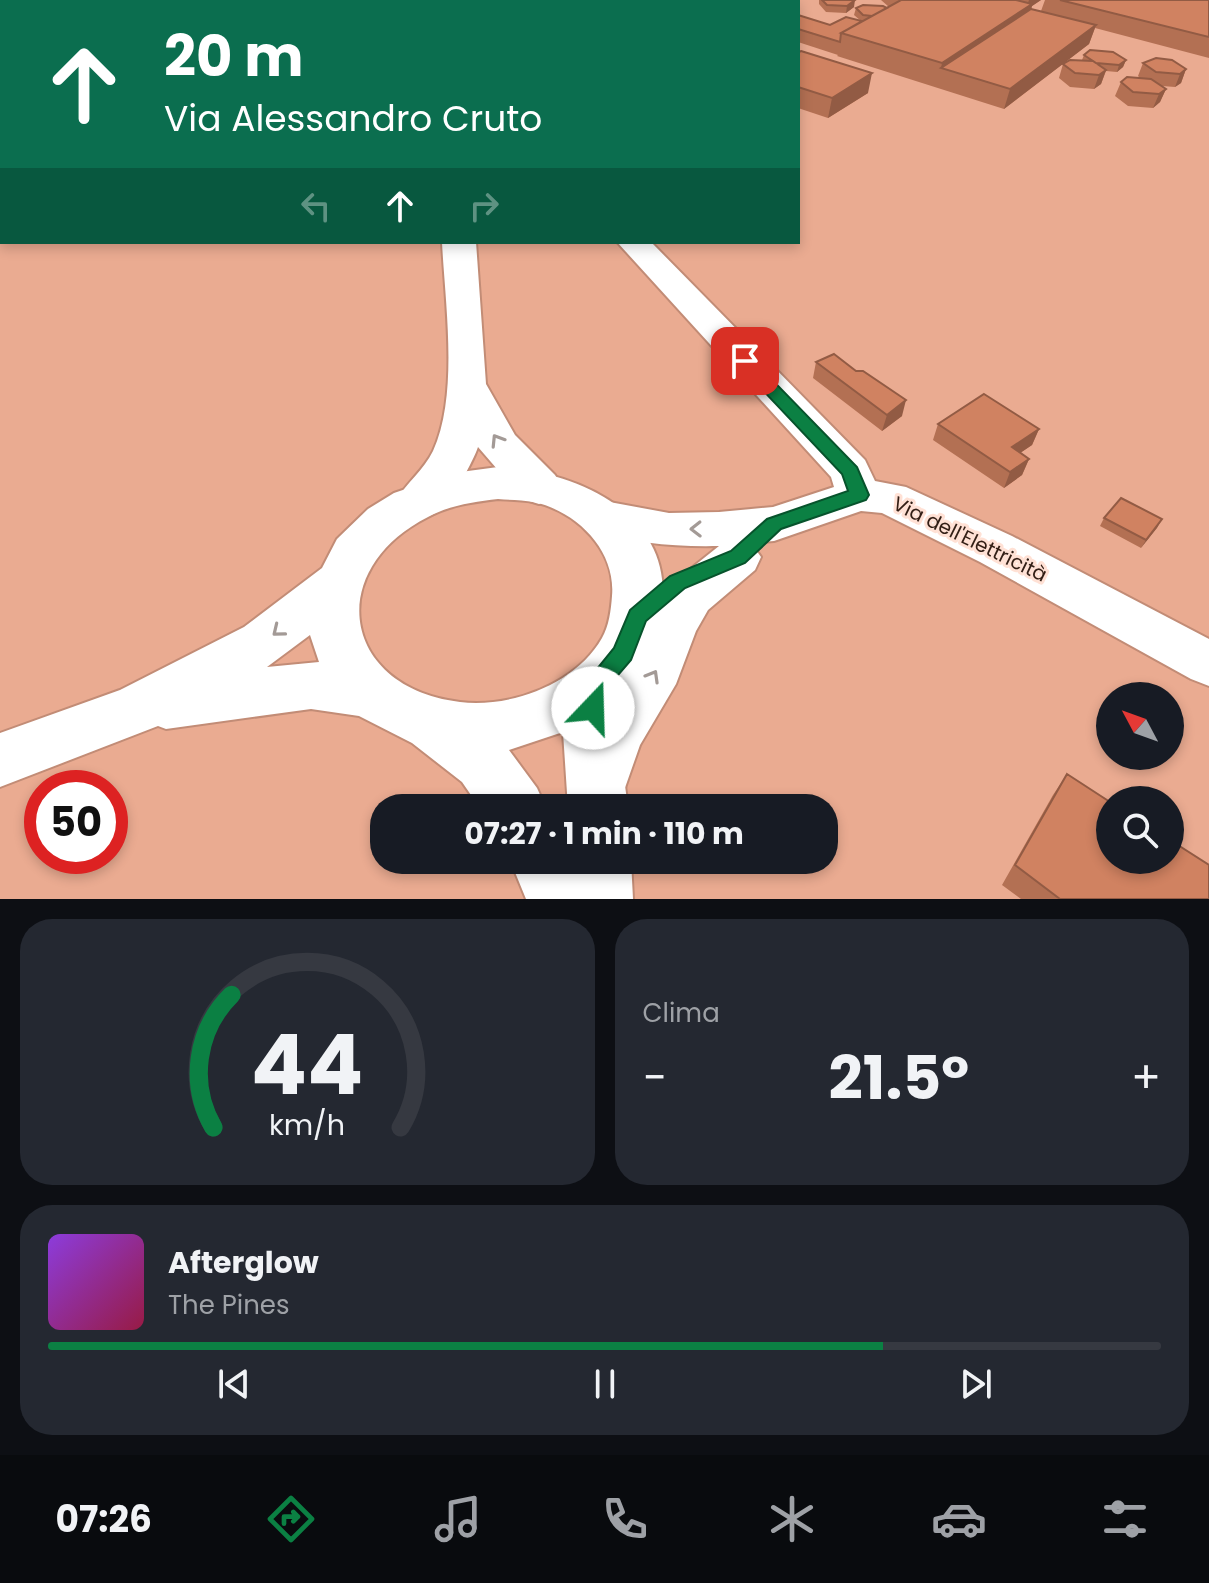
<!DOCTYPE html>
<html lang="it">
<head>
<meta charset="utf-8">
<style>
  body { margin:0; font-family:Poppins,sans-serif; background:#242831; color:#f1f3f6; height:100vh; display:flex; flex-direction:column; font-size:30px; white-space:nowrap }
  * { box-sizing:border-box; margin:0 }
  p { font-size:26px; color:#9ea1a6 }
  .icon { flex:none; width:44px; height:44px; fill:none; stroke:currentColor; stroke-width:2; stroke-linecap:round; stroke-linejoin:round }
  .map { position:relative; height:899px; overflow:hidden }
  .drawer { display:flex; flex-direction:column; gap:20px; padding:20px; background:#0d0f14; flex:1 }
  .drawer>* { flex:none }
  .hud { position:absolute; left:0px; top:0px; width:800px; height:244px; box-shadow:0 4px 12px #0003; background:#0b6e4f; color:#fff; overflow:hidden }
  .needle { width:52px; rotate:311deg }
  .tools { position:absolute; left:1096px; top:682px; display:grid; gap:16px }
  .tools a { display:grid; place-items:center; width:88px; height:88px; border-radius:50%; background:#171b24; box-shadow:0 4px 12px #0003; font-size:40px }
  .speed { position:absolute; left:24px; top:770px; display:flex; gap:16px; font-size:40px; font-weight:700; text-align:center }
  .speed>* { display:grid; place-content:center; width:104px; height:104px; border-radius:50%; background:#171b24; box-shadow:0 4px 12px #0003; line-height:1 }
  .speed .limit { border:12px solid #d22; background:#fff; color:#111 }
  .pin { position:absolute; display:grid; place-items:center; width:68px; height:68px; color:#fff; margin:-34px; border-radius:16px; box-shadow:0 4px 12px #0006 }
  .me { position:absolute; width:88px; margin:-44px; rotate:21deg; stroke-linejoin:round; filter:drop-shadow(0 0 6px #0008) }
  .turn { display:flex; align-items:center; gap:28px; height:168px; padding:0 32px; font-size:36px }
  .turn .icon { width:104px; height:104px; stroke-width:2.5 }
  .turn b { display:block; font-size:56px; line-height:68px }
  .lanes { display:flex; align-items:center; height:76px; padding:0 32px; background:#0003; justify-content:center; gap:40px; direction:ltr }
  .lanes .off { opacity:.35 }
  .big { font-size:60px; font-weight:700; line-height:1.1 }
  .drawer .tile { flex:1; display:flex; flex-direction:column; justify-content:center; gap:12px; min-width:0; padding:0 28px; border-radius:32px; background:#242831 }
  .drawer .dial { align-items:center; gap:0 }
  .dial svg { height:208px; overflow:visible; fill:none; stroke:#363941; stroke-width:7; stroke-linecap:round; text-anchor:middle }
  .dial text { fill:#f1f3f6; stroke:none }
  .song { display:flex; align-items:center; gap:24px }
  .cover { width:96px; height:96px; border-radius:12px; background:linear-gradient(135deg,hsl(270 70% 55%),hsl(340 70% 35%)) }
  .played { height:8px; border-radius:4px; background:linear-gradient(90deg,#0b8043 75%,#363941 75%) }
  .keys { display:flex; justify-content:space-around; direction:ltr }
  .heat { display:flex; justify-content:space-between; align-items:center; font-size:44px; direction:ltr }
  .drawer .tiles { flex:1; display:grid; gap:20px; grid-template-columns:1fr 1fr }
  .tile:last-child { grid-column:span 2 }
  .trip { position:absolute; left:370px; top:794px; width:468px; height:80px; border-radius:32px; background:#171b24; box-shadow:0 4px 12px #0003; font-weight:700; line-height:80px; text-align:center }
  .tab-bar { display:flex; height:128px; justify-content:space-around; align-items:center; background:#090b0e; color:#9ea1a6 }
  .tab-bar .icon { width:56px; height:56px }
  .tab-bar .active { color:#0b8043 }
  .tab-bar b { font-size:36px; color:#f1f3f6 }
  .map>svg:first-child { display:block }
  .built { fill:#eaab91; fill-rule:evenodd }
  .lines { fill:none; stroke-linecap:round; stroke-linejoin:round }
  .service-casing { stroke:#c28c76; stroke-width:24 }
  .minor-casing { stroke:#c28c76; stroke-width:4 }
  .tertiary-casing { stroke:#c28c76; stroke-width:4 }
  .secondary-casing { stroke:#c28c76; stroke-width:4 }
  .service { stroke:#fff; stroke-width:20 }
  .minor { fill:#fff; fill-rule:evenodd }
  .tertiary { fill:#fff; fill-rule:evenodd }
  .secondary { fill:#fff; fill-rule:evenodd }
  .wall { fill:#b37053 }
  .shaded-wall { fill:#925b44 }
  .building { fill:#d08261; stroke:#925b44; stroke-width:2 }
  .oneway { stroke:#a39a96 }
  .route { fill:#0b8043; stroke:#07532c; stroke-width:2 }
  .labels { text-anchor:middle; stroke-width:6; stroke-linejoin:round; paint-order:stroke }
  .street-label { font-size:20px; fill:#321e15; stroke:#ffe1d5 }
</style>
</head>
<body>
<div class="map">
<svg width="1209" height="899" viewBox="0 0 1209 899">
  <rect width="100%" height="100%" fill="#f1b9a2"/>
  <path class="built" d="M0,0H1209V899H0ZM2,2H798V242H2ZM1110,696H1170V756H1110ZM42,788H110V856H42ZM1110,800H1170V860H1110ZM384,808H824V860H384Z"/>
  <g class="lines">
    <defs>
      <path id="service" d="M761,2L765,0"/>
      <path id="minor" d="M617,242H651L865,460L875,481L906,487L1012,536L1209,639V686L1191,679L980,562L882,513L861,511L774,541L751,543L761,557L755,570L708,610L696,631L676,684L640,745L620,802L604,808L580,802L572,783L596,720L636,659L654,612L674,582L719,546C674,547 632,543 588,530L581,518L588,506L604,501L669,513L719,512L773,507L834,487L831,477Z"/>
      <path id="tertiary" d="M385,0H409L411,2H387Z
        M442,242H476L486,384L515,435L555,475L562,487L555,499L539,504L523,499L478,447C472,464 450,504 435,513C424,520 413,516 403,513L396,501C406,483 424,470 433,451C459,394 445,304 442,242Z"/>
      <path id="secondary" d="M498,467C585,472 684,520 659,624C655,641 647,659 637,674C633,680 624,687 622,693C613,716 625,782 628,808H568L563,732L509,750L537,788L546,808H480L462,782L412,743L359,716L311,709L166,729L158,726L0,787V733L120,690L244,627L322,568L337,539L368,509L394,493L453,473ZM498,499C510,500 523,500 534,502C578,512 616,551 612,596C611,610 609,626 602,638C576,684 511,708 460,702C342,688 323,570 428,517C450,505 474,502 498,499ZM310,635L319,662L267,667Z
        M510,860H631L633,899H526Z"/>
    </defs>
    <use href="#service" class="service-casing"/>
    <use href="#minor" class="minor-casing"/>
    <use href="#tertiary" class="tertiary-casing"/>
    <use href="#secondary" class="secondary-casing"/>
    <use href="#service" class="service"/>
    <use href="#minor" class="minor"/>
    <use href="#tertiary" class="tertiary"/>
    <use href="#secondary" class="secondary"/>
  </g>
  <path class="wall" d="M819,0H854V7L846,13L826,12L819,4Z
    M881,0H1041L1032,6L1031,9L1041,11L1045,0H1209V58L1095,28L1089,44L1004,109L837,56L838,55L798,42V15L830,25L861,21L854,15L856,8H887L889,7Z
    M798,53L868,93L828,118L798,108Z
    M1084,55L1126,60L1123,67L1117,72L1106,71L1101,84L1094,89L1070,87L1059,78L1063,64L1082,60Z
    M1143,63L1186,69L1181,83L1175,87L1162,86L1166,89L1160,102L1153,108L1128,106L1115,96L1121,82L1140,78L1138,76Z
    M816,362L856,371L902,416L882,431L813,378Z
    M938,424L1039,429L1032,445L1020,453L1029,459L1022,475L1004,488L933,440Z
    M1104,518L1162,519L1141,548L1100,526Z
    M1067,774L1209,899H1021L1002,885L1053,795Z"/>
  <path class="shaded-wall" d="M855,0L854,7L846,13L847,6Z
    M1029,0H1041L1032,6L1026,27L941,68L942,63L1026,8Z
    M1096,25L1089,44L1004,109L1010,89Z
    M1126,60L1123,67L1117,72L1119,65Z
    M1186,69L1181,83L1175,87L1180,74Z
    M1106,70L1101,84L1094,89L1099,75Z
    M872,73L868,93L828,118L832,98Z
    M1166,89L1160,102L1153,108L1159,94Z
    M906,400L902,416L882,431L887,415Z
    M1039,429L1032,445L1005,463L1012,447Z
    M1029,459L1022,475L1004,488L1010,472Z
    M1162,519L1157,528L1141,548L1146,540Z"/>
  <path class="building" d="M449,0H480L482,2H451Z
    M822,0H855L847,6L827,5Z
    M901,0H1016L1032,4L942,63L841,33Z
    M1060,0H1209V37Z
    M863,5L883,6L887,8L872,16L863,15L856,8Z
    M1031,9L1096,25L1010,89L941,68Z
    M798,15L830,25L846,17L862,21L841,33L840,42L798,29Z
    M1090,50L1113,52L1126,60L1119,65L1096,63L1084,55Z
    M801,51L872,73L832,98L798,87V53Z
    M1156,58L1172,60L1186,69L1180,74L1156,72L1143,63Z
    M1070,60L1093,61L1106,70L1099,75L1075,73L1063,64Z
    M1127,77L1151,79L1166,89L1159,94L1133,92L1121,82Z
    M834,354L856,371H863L906,400L887,415L816,362Z
    M984,394L1039,429L1012,447L1029,459L1010,472L938,424Z
    M1121,498L1162,519L1146,540L1104,518Z
    M1067,774L1110,802V860H1170V840L1209,865V899H1060L1015,865Z"/>
  <defs><path id="oneway-chevron" d="M-2-3.5L2.5 0L-2 3.5" fill="none" stroke-width="1.6" stroke-linecap="round" stroke-linejoin="round" transform="scale(2)"/></defs>
  <g class="oneway">
    <use href="#oneway-chevron" transform="translate(497 440) rotate(-122)"/>
    <use href="#oneway-chevron" transform="translate(696 529) rotate(179)"/>
    <use href="#oneway-chevron" transform="translate(278 631) rotate(141)"/>
    <use href="#oneway-chevron" transform="translate(653 676) rotate(-60)"/>
  </g>
  <path class="route" d="M745,356L751,358L857,467L869,495L866,500L781,529L745,563L685,588L646,621L631,660L606,689L601,715L593,718L585,715L581,708L584,685L614,648L630,610L670,576L731,551L767,519L848,491L842,474L739,365L737,361L739,358Z"/>
  <g class="labels">
    <g class="street-label">
      <text transform="translate(970 539) rotate(26)" y="7">Via dell'Elettricità</text>
    </g>
  </g>
</svg>
<div class="tools">
<a><svg class="needle" viewBox="-14 -14 28 28"><path d="M0-13l5 13h-10z" fill="#e53935"/><path d="M0 13l5-13h-10z" fill="#9ea1a6"/></svg></a>
<a><svg class="icon" aria-label="search" viewBox="0 0 24 24"><circle cx="10" cy="10" r="6"/><path d="M15 15l6 6"/></svg></a>
</div>
<div class="speed"><div class="limit">50</div></div>
<div class="pin" style="left:745px;top:361px;background:#d93025"><svg class="icon" aria-label="arrive" viewBox="0 0 24 24"><path d="M6 21V4h12l-3 4 3 4H6"/></svg></div>
<svg class="me" style="left:593px;top:708px" viewBox="-20 -20 40 40"><circle r="19" fill="#fff"/><path d="M0-13L10 11 0 6-10 11z" fill="#0b8043"/></svg>
<div class="trip">07:27 · 1 min · 110 m</div>
<div class="hud">
<div class="turn"><svg class="icon" aria-label="ahead" viewBox="0 0 24 24"><path d="M12 20V5M6 11l6-6 6 6"/></svg><div><b>20 m</b>Via Alessandro Cruto</div></div>
<div class="lanes"><svg class="icon off" aria-label="left" viewBox="0 0 24 24"><path d="M17 20v-9H6M10 6l-5 5 5 5"/></svg><svg class="icon" aria-label="ahead" viewBox="0 0 24 24"><path d="M12 20V5M6 11l6-6 6 6"/></svg><svg class="icon off" aria-label="right" viewBox="0 0 24 24"><path d="M7 20v-9h11M14 6l5 5-5 5"/></svg></div>
</div>
</div>
<section class="drawer">
<div class="tiles">
<div class="tile dial"><svg viewBox="0 0 100 80">
<path d="M14 69A42 42 0 1 1 86 69"/>
<path d="M14 69A42 42 0 0 1 21 18" stroke="#0b8043"/>
<text x="50" y="56" font-size="32" font-weight="700">44</text>
<text x="50" y="72" font-size="11">km/h</text>
</svg></div>
<div class="tile"><p>Clima</p>
<div class="heat"><a>−</a><b class="big">21.5°</b><a>+</a></div>
</div>
<div class="tile">
<div class="song"><i class="cover"></i><div><b>Afterglow</b><p>The Pines</p></div></div>
<div class="played"></div>
<div class="keys"><svg class="icon" aria-label="previous" viewBox="0 0 24 24"><path d="M18 5L8 12l10 7zM5 5v14"/></svg><svg class="icon" aria-label="pause" viewBox="0 0 24 24"><path d="M8 5v14M16 5v14"/></svg><svg class="icon" aria-label="next" viewBox="0 0 24 24"><path d="M6 5l10 7-10 7zM19 5v14"/></svg></div>
</div>
</div>
</section>
<nav class="tab-bar">
<b>07:26</b>
<svg class="icon active" aria-label="directions" viewBox="0 0 24 24"><path d="M12 3l9 9-9 9-9-9zM9 14v-3h6M13 9l2 2-2 2"/></svg>
<svg class="icon" aria-label="music" viewBox="0 0 24 24"><path d="M9 18V5l10-2v13"/><circle cx="6" cy="18" r="3"/><circle cx="16" cy="16" r="3"/></svg>
<svg class="icon" aria-label="phone" viewBox="0 0 24 24"><path d="M5 4h4l2 5-3 2q2 4 5 5l2-3 5 2v4C11 20 4 13 5 4z"/></svg>
<svg class="icon" aria-label="climate" viewBox="0 0 24 24"><path d="M12 3v18M4 7l16 10M4 17L20 7"/></svg>
<svg class="icon" aria-label="car" viewBox="0 0 24 24"><path d="M5 17H2v-5l4-1 3-4h7l3 4 3 1v5h-3M9 17h6M6 11h13"/><circle cx="7" cy="17" r="2"/><circle cx="17" cy="17" r="2"/></svg>
<svg class="icon" aria-label="filters" viewBox="0 0 24 24"><path d="M4 7h16M4 17h16"/><circle cx="9" cy="7" r="2"/><circle cx="15" cy="17" r="2"/></svg>
</nav>
</body>
</html>
